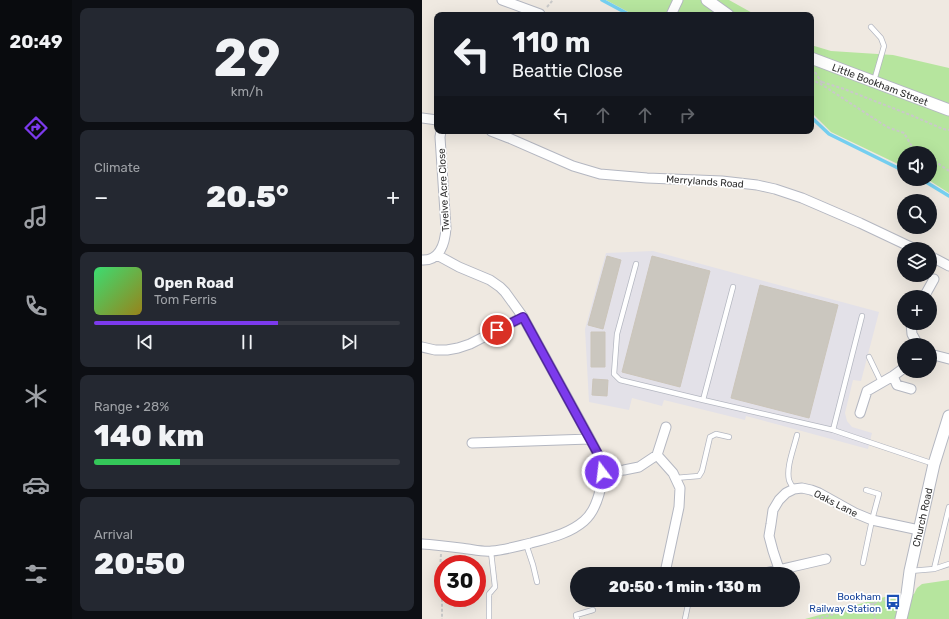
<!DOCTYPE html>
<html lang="en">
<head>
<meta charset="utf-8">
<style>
  body { margin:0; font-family:Rubik,sans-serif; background:#242831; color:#f1f3f6; height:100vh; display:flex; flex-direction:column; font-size:15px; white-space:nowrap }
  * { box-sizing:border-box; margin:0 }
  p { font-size:13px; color:#9ea1a6 }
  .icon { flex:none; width:22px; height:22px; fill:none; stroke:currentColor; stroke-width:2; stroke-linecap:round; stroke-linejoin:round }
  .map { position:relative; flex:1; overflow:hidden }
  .side { display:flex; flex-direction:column; gap:8px; padding:8px; background:#0d0f14; width:350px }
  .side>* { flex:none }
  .hud { position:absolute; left:12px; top:12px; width:380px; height:122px; border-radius:8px; box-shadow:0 4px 16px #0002; background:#171b24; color:#f1f3f6; overflow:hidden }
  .controls { position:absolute; left:475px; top:146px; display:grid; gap:8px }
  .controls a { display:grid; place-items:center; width:40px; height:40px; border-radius:50%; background:#171b24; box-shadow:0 4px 16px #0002; font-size:20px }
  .speed { position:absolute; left:12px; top:555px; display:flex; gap:8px; font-size:20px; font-weight:700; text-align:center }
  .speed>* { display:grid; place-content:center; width:52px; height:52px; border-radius:50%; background:#171b24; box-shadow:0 4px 16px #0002; line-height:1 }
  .speed .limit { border:6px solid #d22; background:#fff; color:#111 }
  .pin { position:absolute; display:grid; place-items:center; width:34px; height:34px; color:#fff; margin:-17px; border:2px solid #fff; border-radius:50%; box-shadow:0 1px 4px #0007 }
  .me { position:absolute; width:44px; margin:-22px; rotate:345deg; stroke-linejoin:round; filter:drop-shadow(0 0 3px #0008) }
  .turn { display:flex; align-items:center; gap:14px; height:84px; padding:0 12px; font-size:18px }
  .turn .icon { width:52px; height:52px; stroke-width:2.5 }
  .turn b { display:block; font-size:28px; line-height:34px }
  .lanes { display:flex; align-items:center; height:38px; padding:0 12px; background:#0003; justify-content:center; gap:20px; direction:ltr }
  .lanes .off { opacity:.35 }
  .big { font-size:30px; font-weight:800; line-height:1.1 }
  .side .widget { flex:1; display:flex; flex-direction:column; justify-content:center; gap:6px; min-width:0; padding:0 14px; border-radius:8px; background:#242831 }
  .side .dial { align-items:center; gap:0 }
  .dial b { font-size:52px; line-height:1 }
  .song { display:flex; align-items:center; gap:12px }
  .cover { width:48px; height:48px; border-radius:6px; background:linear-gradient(135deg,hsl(140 70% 55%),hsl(50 70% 35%)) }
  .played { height:4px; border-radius:2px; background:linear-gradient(90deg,#7c3aed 60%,#363941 60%) }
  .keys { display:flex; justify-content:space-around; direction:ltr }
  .heat { display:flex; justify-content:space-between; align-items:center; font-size:22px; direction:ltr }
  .charge { height:6px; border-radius:3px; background:linear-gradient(90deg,#34c759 28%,#363941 0) }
  .trip { position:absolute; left:148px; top:567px; width:230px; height:40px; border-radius:20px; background:#171b24; box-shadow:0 4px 16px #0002; font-weight:800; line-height:40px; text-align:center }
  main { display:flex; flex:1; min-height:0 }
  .tabs { display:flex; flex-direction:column; width:72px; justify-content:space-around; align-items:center; background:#090b0e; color:#9ea1a6 }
  .tabs .icon { width:28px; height:28px }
  .tabs .current { color:#7c3aed }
  .tabs b { font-size:18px; color:#f1f3f6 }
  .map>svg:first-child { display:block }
  .industrial { fill:#e3e1e8 }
  .green { fill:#b6e59e }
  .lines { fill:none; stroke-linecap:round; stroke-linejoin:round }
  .stream { stroke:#75cff0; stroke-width:3.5 }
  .building { fill:#cbc7bf; stroke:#cbc5ba }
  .service-casing { stroke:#b4b7c1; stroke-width:6 }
  .minor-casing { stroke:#b4b7c1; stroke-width:11 }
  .tertiary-casing { stroke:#b4b7c1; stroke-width:13 }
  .path { stroke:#c9c9c9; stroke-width:2; stroke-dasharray:3 2; stroke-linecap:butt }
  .service { stroke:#fff; stroke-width:4.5 }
  .minor { stroke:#fff; stroke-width:9 }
  .tertiary { stroke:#fff; stroke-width:11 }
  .route-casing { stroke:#51269a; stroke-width:10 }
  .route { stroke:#7c3aed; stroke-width:7 }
  .labels { text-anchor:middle; stroke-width:3.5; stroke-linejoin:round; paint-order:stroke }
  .street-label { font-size:10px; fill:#2e2e2e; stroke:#fff }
  .transit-label { font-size:10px; fill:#164399; stroke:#fff; text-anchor:end }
</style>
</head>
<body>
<main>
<nav class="tabs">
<b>20:49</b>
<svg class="icon current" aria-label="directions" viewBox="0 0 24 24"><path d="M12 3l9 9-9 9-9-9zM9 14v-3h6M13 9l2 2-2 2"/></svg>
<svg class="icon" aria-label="music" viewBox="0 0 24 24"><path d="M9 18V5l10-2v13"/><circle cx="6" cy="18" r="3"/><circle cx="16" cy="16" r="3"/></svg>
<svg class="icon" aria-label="phone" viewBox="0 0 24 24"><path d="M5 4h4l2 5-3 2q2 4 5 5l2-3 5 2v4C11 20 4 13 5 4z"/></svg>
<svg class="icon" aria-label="climate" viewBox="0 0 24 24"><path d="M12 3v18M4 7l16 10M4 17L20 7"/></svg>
<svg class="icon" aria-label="car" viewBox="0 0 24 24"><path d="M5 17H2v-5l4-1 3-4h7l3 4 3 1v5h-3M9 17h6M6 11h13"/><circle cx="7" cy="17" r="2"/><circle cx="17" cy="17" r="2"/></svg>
<svg class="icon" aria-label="filters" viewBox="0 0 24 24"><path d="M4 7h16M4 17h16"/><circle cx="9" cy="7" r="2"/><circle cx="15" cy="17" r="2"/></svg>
</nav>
<section class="side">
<div class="widget dial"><b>29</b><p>km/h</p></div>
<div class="widget"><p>Climate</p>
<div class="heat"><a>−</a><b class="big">20.5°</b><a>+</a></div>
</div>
<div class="widget">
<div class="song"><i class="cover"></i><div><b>Open Road</b><p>Tom Ferris</p></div></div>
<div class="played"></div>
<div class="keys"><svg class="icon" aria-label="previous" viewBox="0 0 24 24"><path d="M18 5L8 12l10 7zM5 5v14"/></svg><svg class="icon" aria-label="pause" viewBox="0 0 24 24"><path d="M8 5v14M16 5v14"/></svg><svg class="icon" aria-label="next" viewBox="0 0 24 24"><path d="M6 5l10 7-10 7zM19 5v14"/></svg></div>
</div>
<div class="widget"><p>Range · 28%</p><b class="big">140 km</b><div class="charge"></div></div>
<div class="widget"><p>Arrival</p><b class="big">20:50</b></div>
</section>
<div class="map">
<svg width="527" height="619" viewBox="0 0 527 619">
  <rect width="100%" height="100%" fill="#efe9e1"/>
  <path class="industrial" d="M231,251L457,312L439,381L431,380L423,413L425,421L430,427L450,433L446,449L324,416L323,420L242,400L240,406L210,398L207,410L167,402L163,329L184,253Z"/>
  <path class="green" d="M184,0H307L334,15H212Z
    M389,45L409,51L471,55L527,68V193L505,179H508V153H482V167L409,132L389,112Z
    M527,580V619H383L470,595L492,594L495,588L500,584Z"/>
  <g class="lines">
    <path class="stream" d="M180,0L208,15
      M389,117L407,134L482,171
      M499,179L527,196"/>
  </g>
  <path class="building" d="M185,256L199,260L181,329L166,325Z
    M230,256L288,271L258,387L200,372Z
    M338,285L416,305L387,418L309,398Z
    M169,332H183V367H169Z
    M171,379L186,380L185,396L170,395Z"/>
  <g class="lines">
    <defs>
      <path id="service" d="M449,27L459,38L462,46L452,81
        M214,264L195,334L192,374L198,380L281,400L411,430L512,464
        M447,357L459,382
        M281,400L311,287
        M411,430L440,316
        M253,478L277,476L280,471L288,437L294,434L307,437
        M372,489C370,486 368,483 367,480C364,467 372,448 375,435
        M104,544L111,565L115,582
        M441,563L450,520L457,494L444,490
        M512,569L527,507
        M488,571L512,569L527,564
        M67,619V594L73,587L69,552
        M155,619L154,615L171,610
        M263,619L267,600"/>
      <path id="minor" d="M80,0L118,14
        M249,15L256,0
        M0,118L15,120
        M69,131L87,138L151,166L178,174L225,178L300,181L335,185L353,189L380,198L438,223L493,249
        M508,256L527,266
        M0,260C18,261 23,243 24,228L18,137L19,131
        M502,297L512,279
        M489,323L490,334L496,345
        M0,347L13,350H25L36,348L48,344L101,317
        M508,354L527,359
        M471,376L475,385L489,389
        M438,413L445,391L471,376L482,368
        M50,443L168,439
        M235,455L244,427
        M181,472L202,470L217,467L235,455L251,473L258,488L257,507L244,568L247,574
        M0,544C15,545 30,547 46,549C53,550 62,552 70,551C83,550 96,546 109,543C127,538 147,534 162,521C175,510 183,481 179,464C177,455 173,448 168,439L101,317L83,292L78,287L68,280L37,267L15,255
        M357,569L351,551L347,536L349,524L351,510L357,500L364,493L372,489L380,488L389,490L397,493L433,513L450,520L497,530
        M339,574L404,559"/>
      <g id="tertiary">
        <path d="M285,0L306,15"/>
        <path id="s1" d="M389,58L527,110"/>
        <path id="s2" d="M479,619L485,594L488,571L512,464L527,416"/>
      </g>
    </defs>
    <use href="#service" class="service-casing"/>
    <use href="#minor" class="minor-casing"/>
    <use href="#tertiary" class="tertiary-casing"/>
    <path class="path" d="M125,7L131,0
      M393,72L400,83
      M389,79L402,86L465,127L482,133L489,145L501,153
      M400,82L422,89L491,116L521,129L527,130
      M508,158L527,171
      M19,554L18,571L20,589V619
      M451,603L453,619
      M394,619L474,597"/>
    <use href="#service" class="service"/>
    <use href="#minor" class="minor"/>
    <use href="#tertiary" class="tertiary"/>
  </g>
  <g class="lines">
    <defs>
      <path id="route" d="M75,330L101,317L176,454L180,472"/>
    </defs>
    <use href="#route" class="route-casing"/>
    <use href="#route" class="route"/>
  </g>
  <defs>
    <symbol id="bus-bare" viewBox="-9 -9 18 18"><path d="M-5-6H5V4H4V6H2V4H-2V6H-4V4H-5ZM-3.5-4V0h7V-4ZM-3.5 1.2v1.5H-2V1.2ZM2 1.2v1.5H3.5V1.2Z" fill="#1a4fb4" stroke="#fff" stroke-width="2.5" paint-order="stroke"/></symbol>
  </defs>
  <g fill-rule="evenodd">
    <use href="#bus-bare" x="460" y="591" width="22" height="22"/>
  </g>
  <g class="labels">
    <g class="street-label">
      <text dy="4" stroke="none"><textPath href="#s1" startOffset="74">Little Bookham Street</textPath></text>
      <text transform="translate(283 181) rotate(4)" y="4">Merrylands Road</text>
      <text transform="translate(21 190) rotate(-93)" y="4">Twelve Acre Close</text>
      <text transform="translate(414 503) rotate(27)" y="4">Oaks Lane</text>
      <text dy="4" stroke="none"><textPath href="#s2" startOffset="104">Church Road</textPath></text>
    </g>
    <g class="transit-label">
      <text x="459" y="600">Bookham<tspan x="459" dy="12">Railway Station</tspan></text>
    </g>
  </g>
</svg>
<div class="controls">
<a><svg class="icon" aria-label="sound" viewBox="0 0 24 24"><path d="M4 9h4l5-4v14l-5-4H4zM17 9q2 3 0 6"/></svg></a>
<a><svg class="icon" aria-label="search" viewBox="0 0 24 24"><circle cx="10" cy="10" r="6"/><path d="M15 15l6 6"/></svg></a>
<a><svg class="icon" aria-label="layers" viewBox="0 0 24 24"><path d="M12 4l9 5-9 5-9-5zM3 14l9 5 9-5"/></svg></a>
<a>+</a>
<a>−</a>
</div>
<div class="speed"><div class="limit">30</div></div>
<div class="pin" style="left:75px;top:330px;background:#d93025"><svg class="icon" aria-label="arrive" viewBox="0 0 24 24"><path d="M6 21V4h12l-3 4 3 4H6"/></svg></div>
<svg class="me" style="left:180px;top:472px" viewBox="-20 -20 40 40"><circle r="17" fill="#7c3aed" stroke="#fff" stroke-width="3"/><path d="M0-11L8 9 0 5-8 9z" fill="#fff"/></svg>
<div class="trip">20:50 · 1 min · 130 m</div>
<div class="hud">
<div class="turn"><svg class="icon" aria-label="left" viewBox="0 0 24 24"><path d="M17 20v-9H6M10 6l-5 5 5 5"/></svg><div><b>110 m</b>Beattie Close</div></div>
<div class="lanes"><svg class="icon" aria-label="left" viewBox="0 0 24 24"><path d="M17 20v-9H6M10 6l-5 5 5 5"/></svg><svg class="icon off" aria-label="ahead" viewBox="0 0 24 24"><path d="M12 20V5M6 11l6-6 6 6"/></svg><svg class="icon off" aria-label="ahead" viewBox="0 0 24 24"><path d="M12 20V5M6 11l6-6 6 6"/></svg><svg class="icon off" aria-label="right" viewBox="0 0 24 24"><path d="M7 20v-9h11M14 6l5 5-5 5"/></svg></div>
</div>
</div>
</main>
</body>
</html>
